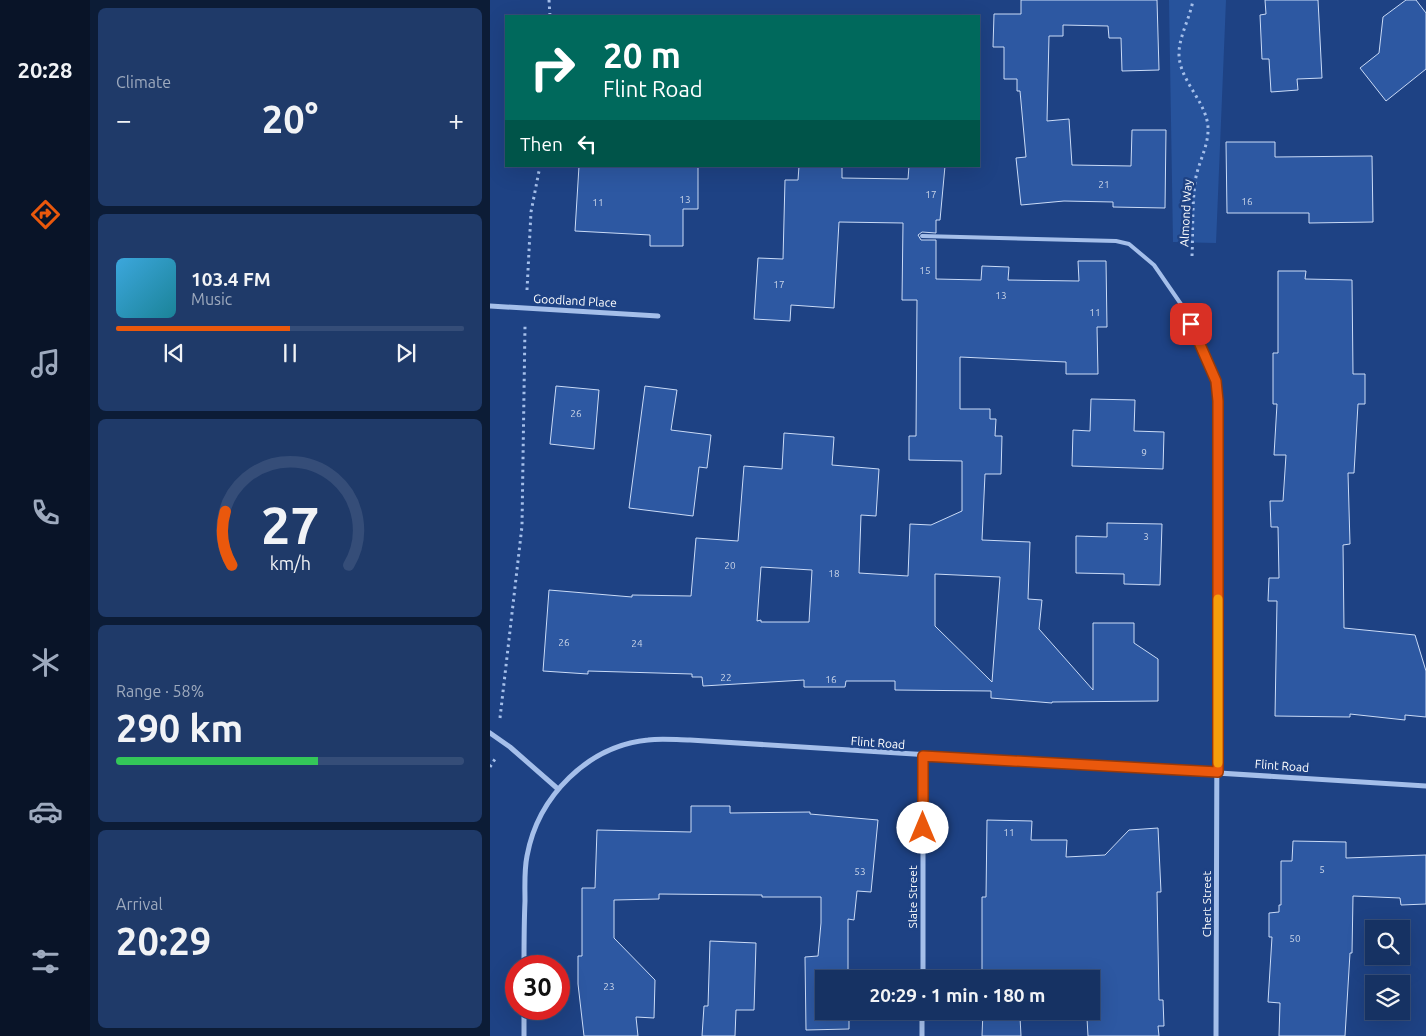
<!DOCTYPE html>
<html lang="en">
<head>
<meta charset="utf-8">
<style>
  body { margin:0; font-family:Ubuntu,sans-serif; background:#1f3a69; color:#f1f3f6; height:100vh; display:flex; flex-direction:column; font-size:19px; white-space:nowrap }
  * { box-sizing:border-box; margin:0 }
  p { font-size:16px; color:#9eaabe }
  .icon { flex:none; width:28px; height:28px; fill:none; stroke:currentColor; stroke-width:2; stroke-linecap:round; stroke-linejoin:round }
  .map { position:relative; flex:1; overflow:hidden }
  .details { display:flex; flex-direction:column; gap:8px; padding:8px; background:#0c1c36; width:400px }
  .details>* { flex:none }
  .hud { position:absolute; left:15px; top:15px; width:475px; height:152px; border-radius:0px; box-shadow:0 5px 20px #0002,0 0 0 1px #354d78; background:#00695c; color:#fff; overflow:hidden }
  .fabs { position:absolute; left:875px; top:920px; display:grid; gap:10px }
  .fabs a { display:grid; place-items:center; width:45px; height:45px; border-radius:0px; background:#163263; box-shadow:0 5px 20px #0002,0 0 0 1px #354d78; font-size:25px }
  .speed { position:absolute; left:15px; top:955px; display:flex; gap:10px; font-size:25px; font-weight:700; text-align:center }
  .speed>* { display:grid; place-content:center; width:65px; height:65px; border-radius:50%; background:#163263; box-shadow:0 5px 20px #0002,0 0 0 1px #354d78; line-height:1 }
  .speed .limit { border:8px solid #d22; background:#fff; color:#111 }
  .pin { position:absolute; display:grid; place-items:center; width:42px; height:42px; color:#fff; margin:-21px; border-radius:10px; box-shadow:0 2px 8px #0006 }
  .me { position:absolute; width:55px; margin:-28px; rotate:0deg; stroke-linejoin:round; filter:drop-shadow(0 0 4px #0008) }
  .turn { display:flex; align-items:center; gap:18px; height:105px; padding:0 15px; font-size:22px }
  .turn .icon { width:65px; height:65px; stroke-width:2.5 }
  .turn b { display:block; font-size:35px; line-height:42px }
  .then { display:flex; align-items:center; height:48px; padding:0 15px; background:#0003; gap:10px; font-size:19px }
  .big { font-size:38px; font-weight:700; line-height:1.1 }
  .details .widget { flex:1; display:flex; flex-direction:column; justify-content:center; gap:8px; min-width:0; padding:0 18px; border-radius:8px; background:#1f3a69 }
  .details .dial { align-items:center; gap:0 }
  .dial svg { height:130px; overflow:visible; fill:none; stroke:#354d78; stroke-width:7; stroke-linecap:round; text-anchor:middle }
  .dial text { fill:#f1f3f6; stroke:none }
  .song { display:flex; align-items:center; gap:15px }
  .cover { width:60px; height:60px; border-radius:8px; background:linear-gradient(135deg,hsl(200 70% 55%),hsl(190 70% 35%)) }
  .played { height:5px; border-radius:2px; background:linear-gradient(90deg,#ea580c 50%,#354d78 50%) }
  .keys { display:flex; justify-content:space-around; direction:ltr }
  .heat { display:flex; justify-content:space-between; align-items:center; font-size:28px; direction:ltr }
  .charge { height:8px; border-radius:4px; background:linear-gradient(90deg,#34c759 58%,#354d78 0) }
  .trip { position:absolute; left:325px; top:970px; width:285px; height:50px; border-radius:0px; background:#163263; box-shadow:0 5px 20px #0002,0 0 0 1px #354d78; font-weight:700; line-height:50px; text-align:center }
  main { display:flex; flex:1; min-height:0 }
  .tabs { display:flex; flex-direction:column; width:90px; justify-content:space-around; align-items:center; background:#091428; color:#9eaabe }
  .tabs .icon { width:35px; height:35px }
  .tabs .active { color:#ea580c }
  .tabs b { font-size:22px; color:#f1f3f6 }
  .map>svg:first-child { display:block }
  .green { fill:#27539c }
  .building { fill:#2d58a2; stroke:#cadbf7; fill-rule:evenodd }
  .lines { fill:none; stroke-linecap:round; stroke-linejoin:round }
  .path { stroke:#a5bfea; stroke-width:3; stroke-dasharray:2.5 4; stroke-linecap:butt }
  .service { stroke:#a5bfea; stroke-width:4 }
  .minor { stroke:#a5bfea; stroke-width:5 }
  .route-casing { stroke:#983908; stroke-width:12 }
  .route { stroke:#ea580c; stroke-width:9 }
  .slow { stroke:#f59e0b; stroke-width:9 }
  .labels { text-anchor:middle; stroke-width:5; stroke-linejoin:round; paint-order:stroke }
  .number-label { font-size:10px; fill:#cad5e8 }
  .street-label { font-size:12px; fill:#fff; stroke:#1e4284 }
</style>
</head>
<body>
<main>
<nav class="tabs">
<b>20:28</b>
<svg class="icon active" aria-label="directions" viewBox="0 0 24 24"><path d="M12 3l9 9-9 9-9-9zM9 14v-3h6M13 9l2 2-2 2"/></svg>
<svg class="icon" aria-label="music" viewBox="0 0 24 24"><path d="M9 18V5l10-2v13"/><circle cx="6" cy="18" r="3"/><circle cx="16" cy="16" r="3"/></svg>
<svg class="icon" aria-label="phone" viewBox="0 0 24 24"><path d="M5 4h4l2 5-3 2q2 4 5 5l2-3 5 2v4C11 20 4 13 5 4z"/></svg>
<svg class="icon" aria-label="climate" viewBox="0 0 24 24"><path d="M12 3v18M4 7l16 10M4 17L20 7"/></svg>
<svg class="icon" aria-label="car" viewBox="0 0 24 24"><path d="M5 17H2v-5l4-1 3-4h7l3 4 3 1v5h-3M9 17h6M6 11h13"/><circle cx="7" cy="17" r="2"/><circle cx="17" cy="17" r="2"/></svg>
<svg class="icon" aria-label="filters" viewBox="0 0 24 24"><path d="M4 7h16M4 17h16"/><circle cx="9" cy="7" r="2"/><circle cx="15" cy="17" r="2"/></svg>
</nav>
<section class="details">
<div class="widget"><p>Climate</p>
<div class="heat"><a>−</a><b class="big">20°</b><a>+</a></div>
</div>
<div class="widget">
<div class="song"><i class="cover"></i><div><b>103.4 FM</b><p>Music</p></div></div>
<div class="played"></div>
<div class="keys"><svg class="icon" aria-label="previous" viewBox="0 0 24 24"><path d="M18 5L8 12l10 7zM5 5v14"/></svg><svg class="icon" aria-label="pause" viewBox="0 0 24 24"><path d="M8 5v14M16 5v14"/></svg><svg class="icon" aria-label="next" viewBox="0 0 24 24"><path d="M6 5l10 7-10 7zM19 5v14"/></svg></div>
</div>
<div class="widget dial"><svg viewBox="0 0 100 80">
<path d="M14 69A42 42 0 1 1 86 69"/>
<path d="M14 69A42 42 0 0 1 10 36" stroke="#ea580c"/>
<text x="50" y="56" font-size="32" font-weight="700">27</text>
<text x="50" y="72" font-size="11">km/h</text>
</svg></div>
<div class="widget"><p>Range · 58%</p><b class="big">290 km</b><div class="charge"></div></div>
<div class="widget"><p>Arrival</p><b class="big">20:29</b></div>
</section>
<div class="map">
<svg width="936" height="1036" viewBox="0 0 936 1036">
  <rect width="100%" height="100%" fill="#1e4284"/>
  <path class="green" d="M679,0H736L726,243L683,242Z"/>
  <path class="building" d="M531,0H667L669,70L632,71L631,38H619L618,26L573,25V36H559L557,121L579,119L582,165L641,166L642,130H676L675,208L623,207V202L574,201L531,205L526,158L536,157L530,91H527V79H514V47H503L504,14H531Z
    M775,0H828L832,78L807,79L808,90L781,92L779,59H772L770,15L776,14Z
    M916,0H926L936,13V69L896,101L870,68L889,53L893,17Z
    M736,142H785V157L882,156L883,222L819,223V213H737Z
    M89,166H208V209H193V246H160V235L85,231Z
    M309,166H352V178L418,179L419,166H455L450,220H446V233L432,232L428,235L431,240H446V279L491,280L492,266L519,267L518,280L589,281L588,261H616L617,327H607L608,374H576V362L470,357V409H500V419H506L505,436H512L511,474H495L492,540L540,542L538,599L552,600L549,629L603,690V623H644V643L668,659V701L562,702V703L501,698V691L405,690V681H356L355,687H314V680L213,686L212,677H202V674L98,671V674L53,671L59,590L142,597V595L201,596L206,538L248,541L254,466L292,469L294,433L344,437L342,465L389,469L386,516L371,515L369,573L418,576L420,524L441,525L472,511V461L419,460V436H426L427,300H412L413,223L349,222L344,308L301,305L300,321L264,319L268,258L293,259L295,180H308ZM271,567L322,570L319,622H271V620L267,621ZM445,574L510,577L502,682L445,626Z
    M788,271H816L815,279L862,280L863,374H875V404H868L864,473H858L860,544L853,545L854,628L925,635L936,671V717L915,715V720L860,714V717L785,716L787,601H778L779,578H789L788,527H781L780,501H793L796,455H784L787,404H783V353H788Z
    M66,386L109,390L104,449L60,444Z
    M155,386L187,390L181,430L221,435L217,468L209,467L203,516L139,508Z
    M601,399L645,400L644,431L674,432L673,469L582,466L583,430L600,431Z
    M617,523L672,524L670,585L634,584V574L586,573V536L617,537Z
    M201,806H240V813L320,812V814L388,820L381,892L367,891L364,920L358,919V979H334V1011H359V1029L316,1030L315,957L328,956L331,923V897H272V895L169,894V899L124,900V938L165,980L164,1018L146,1017L148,1036H94L88,984V956H92V888H105L107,830L201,832Z
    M497,820L542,821L541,840H577L576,857L615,855L639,830L668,828L671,892H667L669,1000H673L674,1026H668L669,1036H598L597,1018L530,1017L531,1036H492L493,1011H601V979H492V897H496Z
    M803,841L856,842V858L936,855V904L911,905L910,898L863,896L862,953H860L855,1036H789L790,1003L778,1002L782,937H779V913L789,912V905H791V861H802Z
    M220,941L266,943L264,1010H246L245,1036H212L214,1006H218Z"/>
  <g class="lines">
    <path class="path" d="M59,0L60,16
      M702,256C703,232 702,207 705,183C707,164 719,147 718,127C716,100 688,80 689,52C690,34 700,18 703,0
      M37,290L41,212L50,166
      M10,718L32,526L35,326
      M0,767L5,759"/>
    <path class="service" d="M432,236L626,241L639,244L664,265L695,310"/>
    <path class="minor" d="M0,306L168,316
      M695,310L720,365L726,381L728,401L726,1036
      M0,733L20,747L68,789
      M34,966C34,945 34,923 35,901C35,886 34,871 37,856C48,796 98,746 158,740C172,738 187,740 200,740L936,786
      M433,979V756
      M34,1036V1009
      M432,1036V1011"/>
  </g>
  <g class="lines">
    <defs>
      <path id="route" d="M433,828V756L728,772V401L726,381L701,324"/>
    </defs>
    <use href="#route" class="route-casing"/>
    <use href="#route" class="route"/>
    <path class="slow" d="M728,763V599"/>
  </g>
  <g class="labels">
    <g class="number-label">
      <text x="614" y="188">21</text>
      <text x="441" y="198">17</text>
      <text x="195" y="203">13</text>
      <text x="757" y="205">16</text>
      <text x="108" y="206">11</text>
      <text x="435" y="274">15</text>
      <text x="289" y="288">17</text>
      <text x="511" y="299">13</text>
      <text x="605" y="316">11</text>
      <text x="86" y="417">26</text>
      <text x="654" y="456">9</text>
      <text x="656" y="540">3</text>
      <text x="240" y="569">20</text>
      <text x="344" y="577">18</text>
      <text x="74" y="646">26</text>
      <text x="147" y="647">24</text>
      <text x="236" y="681">22</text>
      <text x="341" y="683">16</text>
      <text x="519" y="836">11</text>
      <text x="832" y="873">5</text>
      <text x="370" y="875">53</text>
      <text x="805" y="942">50</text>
      <text x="119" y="990">23</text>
    </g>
    <g class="street-label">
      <text transform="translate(696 213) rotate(-87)" y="4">Almond Way</text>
      <text transform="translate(85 301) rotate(3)" y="4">Goodland Place</text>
      <text transform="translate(388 743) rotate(4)" y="4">Flint Road</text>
      <text transform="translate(792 766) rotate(4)" y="4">Flint Road</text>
      <text transform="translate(423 897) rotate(-90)" y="4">Slate Street</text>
      <text transform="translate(717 904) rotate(-90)" y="4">Chert Street</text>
    </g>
  </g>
</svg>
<div class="fabs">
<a><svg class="icon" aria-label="search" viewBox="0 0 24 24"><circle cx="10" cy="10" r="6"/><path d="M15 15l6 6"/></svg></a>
<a><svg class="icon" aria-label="layers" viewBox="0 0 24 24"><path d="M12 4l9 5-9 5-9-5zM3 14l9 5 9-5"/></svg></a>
</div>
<div class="speed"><div class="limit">30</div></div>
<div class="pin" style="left:701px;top:324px;background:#d93025"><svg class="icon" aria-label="arrive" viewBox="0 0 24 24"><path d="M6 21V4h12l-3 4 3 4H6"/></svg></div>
<svg class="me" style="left:433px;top:828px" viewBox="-20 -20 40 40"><circle r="19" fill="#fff"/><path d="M0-13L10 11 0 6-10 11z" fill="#ea580c"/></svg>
<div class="trip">20:29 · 1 min · 180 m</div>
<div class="hud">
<div class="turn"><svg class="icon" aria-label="right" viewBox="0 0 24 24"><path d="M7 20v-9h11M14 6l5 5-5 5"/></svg><div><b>20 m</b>Flint Road</div></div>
<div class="then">Then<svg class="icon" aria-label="left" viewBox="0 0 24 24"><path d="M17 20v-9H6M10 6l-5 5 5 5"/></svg></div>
</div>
</div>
</main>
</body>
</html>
